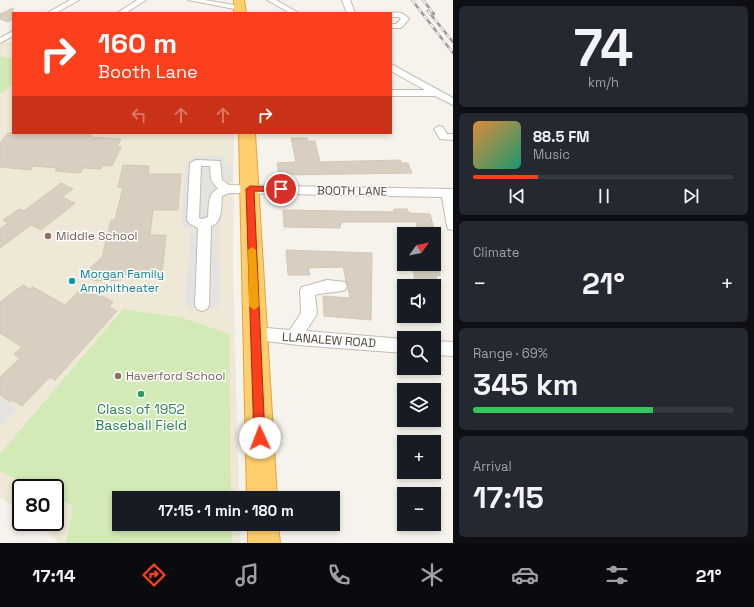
<!DOCTYPE html>
<html lang="en">
<head>
<meta charset="utf-8">
<style>
  body { margin:0; font-family:"Space Grotesk",sans-serif; background:#242831; color:#f1f3f6; height:100vh; display:flex; flex-direction:column; font-size:15px; white-space:nowrap }
  * { box-sizing:border-box; margin:0 }
  p { font-size:13px; color:#9ea1a6 }
  .icon { flex:none; width:22px; height:22px; fill:none; stroke:currentColor; stroke-width:2; stroke-linecap:round; stroke-linejoin:round }
  .map { position:relative; flex:1; overflow:hidden }
  .details { display:flex; flex-direction:column; gap:6px; padding:6px; background:#0d0f14; width:301px }
  .details>* { flex:none }
  .top-card { position:absolute; left:12px; top:12px; width:380px; height:122px; border-radius:0px; box-shadow:0 2px 6px #0003; background:#fc3f1d; color:#fff; overflow:hidden }
  .needle { width:26px; rotate:57deg }
  .tools { position:absolute; left:397px; top:227px; display:grid; gap:8px }
  .tools a { display:grid; place-items:center; width:44px; height:44px; border-radius:0px; background:#171b24; box-shadow:0 2px 6px #0003; font-size:20px }
  .speed { position:absolute; left:12px; top:479px; display:flex; gap:8px; font-size:20px; font-weight:700; text-align:center }
  .speed>* { display:grid; place-content:center; width:52px; height:52px; border-radius:50%; background:#171b24; box-shadow:0 2px 6px #0003; line-height:1 }
  .speed .limit { border:2px solid #111; border-radius:6px; background:#fff; color:#111 }
  .pin { position:absolute; display:grid; place-items:center; width:34px; height:34px; color:#fff; margin:-17px; border:2px solid #fff; border-radius:50%; box-shadow:0 1px 4px #0007 }
  .me { position:absolute; width:44px; margin:-22px; rotate:358deg; stroke-linejoin:round; filter:drop-shadow(0 0 3px #0008) }
  .turn { display:flex; align-items:center; gap:14px; height:84px; padding:0 20px; font-size:18px }
  .turn .icon { width:52px; height:52px; stroke-width:2.5 }
  .turn b { display:block; font-size:28px; line-height:34px }
  .lanes { display:flex; align-items:center; height:38px; padding:0 20px; background:#0003; justify-content:center; gap:20px; direction:ltr }
  .lanes .off { opacity:.35 }
  .big { font-size:30px; font-weight:600; line-height:1.1 }
  .details .card { flex:1; display:flex; flex-direction:column; justify-content:center; gap:6px; min-width:0; padding:0 14px; border-radius:6px; background:#242831 }
  .details .dial { align-items:center; gap:0 }
  .dial b { font-size:52px; line-height:1 }
  .song { display:flex; align-items:center; gap:12px }
  .cover { width:48px; height:48px; border-radius:6px; background:linear-gradient(135deg,hsl(30 70% 55%),hsl(160 70% 35%)) }
  .played { height:4px; border-radius:2px; background:linear-gradient(90deg,#fc3f1d 25%,#363941 25%) }
  .keys { display:flex; justify-content:space-around; direction:ltr }
  .heat { display:flex; justify-content:space-between; align-items:center; font-size:22px; direction:ltr }
  .charge { height:6px; border-radius:3px; background:linear-gradient(90deg,#34c759 69%,#363941 0) }
  .trip { position:absolute; left:112px; top:491px; width:228px; height:40px; border-radius:0px; background:#171b24; box-shadow:0 2px 6px #0003; font-weight:600; line-height:40px; text-align:center }
  .tabs { display:flex; height:64px; justify-content:space-around; align-items:center; background:#090b0e; color:#9ea1a6 }
  .tabs .icon { width:28px; height:28px }
  .tabs .selected { color:#fc3f1d }
  .tabs b { font-size:18px; color:#f1f3f6 }
  main { display:flex; flex:1; min-height:0 }
  .map>svg:first-child { display:block }
  .education { fill:#efe8d6 }
  .green { fill:#d2eab5 }
  .parking { fill:#e5e3e0 }
  .building { fill:#d8cfc1; stroke:#d3c7b4 }
  .lines { fill:none; stroke-linecap:round; stroke-linejoin:round }
  .minor-casing { stroke:#c2bbae; stroke-width:2 }
  .highway-casing { stroke:#e0a43c; stroke-width:2 }
  .minor { fill:#fff; fill-rule:evenodd }
  .highway { fill:#ffcf6e; fill-rule:evenodd }
  .rail-casing { stroke:#9a9a9a; stroke-width:2.5 }
  .rail { stroke:#fff; stroke-width:1.5; stroke-dasharray:5; stroke-linecap:butt }
  .route { fill:#fc3f1d; stroke:#a42913 }
  .slow { fill:#f59e0b }
  .education-dot { fill:#8d6e63; stroke:#fff; stroke-width:1.5 }
  .culture-dot { fill:#0f9aa8; stroke:#fff; stroke-width:1.5 }
  .leisure-dot { fill:#2e9e5b; stroke:#fff; stroke-width:1.5 }
  .labels { text-anchor:middle; stroke-width:3; stroke-linejoin:round; paint-order:stroke }
  .street-label { font-size:12px; fill:#4b4439; stroke:#fff }
  .education-label { font-size:12px; fill:#785e54; stroke:#fff; text-anchor:start }
  .culture-label { font-size:12px; fill:#0d838f; stroke:#fff; text-anchor:start }
  .near-leisure-label { font-size:14px; fill:#27864d; stroke:#fff }
</style>
</head>
<body>
<main>
<div class="map">
<svg width="453" height="543" viewBox="0 0 453 543">
  <rect width="100%" height="100%" fill="#f6f3ec"/>
  <path class="education" d="M6,41L13,43V133H234L233,265L239,498H119V524H240V543H57V540L33,522H55V488H21V513L0,497V45Z"/>
  <path class="green" d="M0,56L13,59V84L0,94Z
    M123,309L183,318L229,334L231,498H119V524H232V543H66L73,506L55,497V488H35L0,471V454Z"/>
  <path class="parking" d="M191,156H223L224,163L231,164L232,182L224,183L220,201V306L209,309L192,308L185,304L190,233L196,232L194,229L180,226L186,166L190,162Z
    M0,397L17,409L0,428Z"/>
  <path class="building" d="M13,8V19L8,22L0,19V14Z
    M8,133H92L90,137L121,139L117,147H121L112,166L102,165L101,169L83,168L80,173L55,171L57,168L33,166L31,170L0,167V143Z
    M291,138H307L308,141H315L320,162L400,160L402,163H408L412,173L279,175L277,163L296,162Z
    M123,165L149,166L148,174H181L178,210H153L150,235H166L162,275H122L121,280L96,281L83,275L102,257L111,220H115L123,187H118Z
    M61,183L73,189L62,197L75,203L41,230L31,225L0,248V229L8,223L3,220L19,209L24,211Z
    M394,209H407L409,213L430,214L435,233L418,232L416,222H346L341,223L340,228L284,227L283,210L394,212Z
    M286,250L372,253L371,320L324,316L323,296L350,298L343,267L308,268L310,275H288Z
    M413,264H439L440,276L436,275L437,286H415Z
    M23,285L29,289L33,287L65,305L84,286L113,302L109,307L117,311L55,380L50,377L22,406L12,400L10,402L0,395V377L20,358L14,354L22,347L0,333V302Z"/>
  <g class="lines">
    <defs>
      <path id="minor" d="M70,0H79L56,13H47Z
        M137,0H146L126,13H117Z
        M188,0H205L240,6L244,8L240,10Z
        M267,0H276L299,13H290Z
        M342,0H350L355,13H347Z
        M390,13C398,12 403,12 409,19L401,28H391V24H396L401,19L399,17H391Z
        M13,31V36L0,43V38Z
        M391,64L453,98V105L435,96H391V90H425L391,71Z
        M439,126L443,127L447,134H453V140L440,139L434,129Z
        M196,160L220,161L222,180L229,185L453,189V230L448,229L447,226L442,197L229,193L222,196C221,206 223,223 211,226L209,305L207,309L202,311L197,309L195,305L198,228L189,223L187,220L190,163ZM201,166H210L211,180L218,189C207,193 209,208 208,217L202,219L199,218Z
        M327,280L345,282L347,286L345,290C335,293 325,292 315,295L317,314L306,331L404,339V353L298,345L249,339L247,334L249,329L255,327L290,330L301,313L300,291L302,287Z
        M434,341L453,342V356L434,355Z"/>
      <path id="highway" d="M234,0H244L246,13H234Z
        M239,133H255L277,498H247Z
        M248,524H278L280,543H248Z"/>
    </defs>
    <use href="#minor" class="minor-casing"/>
    <use href="#highway" class="highway-casing"/>
    <use href="#minor" class="minor"/>
    <use href="#highway" class="highway"/>
    <defs>
      <path id="rail" d="M412,0L453,53
        M423,0L434,14
        M428,11L453,42"/>
    </defs>
    <use href="#rail" class="rail-casing"/>
    <use href="#rail" class="rail"/>
  </g>
  <path class="route" d="M250,186L281,187L285,189L281,192L254,191L265,438L264,443L260,444L255,443L254,438L246,189Z"/>
  <path class="slow" d="M252,247L256,250L259,306L254,310L249,306L248,250Z"/>
  <g class="education-dot">
    <circle cx="48" cy="236" r="4"/>
    <circle cx="118" cy="376" r="4"/>
  </g>
  <circle class="culture-dot" cx="72" cy="281" r="4"/>
  <circle class="leisure-dot" cx="141" cy="394" r="4"/>
  <g class="labels">
    <g class="street-label">
      <text transform="translate(352 191) rotate(1)" y="4">BOOTH LANE</text>
      <text transform="translate(329 340) rotate(4)" y="4">LLANALEW ROAD</text>
    </g>
    <g class="education-label">
      <text x="56" y="240">Middle School</text>
      <text x="126" y="380">Haverford School</text>
    </g>
    <g class="culture-label">
      <text x="80" y="278">Morgan Family<tspan x="80" dy="14">Amphitheater</tspan></text>
    </g>
    <g class="near-leisure-label">
      <text x="141" y="414">Class of 1952<tspan x="141" dy="16">Baseball Field</tspan></text>
    </g>
  </g>
</svg>
<div class="tools">
<a><svg class="needle" viewBox="-14 -14 28 28"><path d="M0-13l5 13h-10z" fill="#e53935"/><path d="M0 13l5-13h-10z" fill="#9ea1a6"/></svg></a>
<a><svg class="icon" aria-label="sound" viewBox="0 0 24 24"><path d="M4 9h4l5-4v14l-5-4H4zM17 9q2 3 0 6"/></svg></a>
<a><svg class="icon" aria-label="search" viewBox="0 0 24 24"><circle cx="10" cy="10" r="6"/><path d="M15 15l6 6"/></svg></a>
<a><svg class="icon" aria-label="layers" viewBox="0 0 24 24"><path d="M12 4l9 5-9 5-9-5zM3 14l9 5 9-5"/></svg></a>
<a>+</a>
<a>−</a>
</div>
<div class="speed"><div class="limit">80</div></div>
<div class="pin" style="left:281px;top:189px;background:#d93025"><svg class="icon" aria-label="arrive" viewBox="0 0 24 24"><path d="M6 21V4h12l-3 4 3 4H6"/></svg></div>
<svg class="me" style="left:260px;top:438px" viewBox="-20 -20 40 40"><circle r="19" fill="#fff"/><path d="M0-13L10 11 0 6-10 11z" fill="#fc3f1d"/></svg>
<div class="trip">17:15 · 1 min · 180 m</div>
<div class="top-card">
<div class="turn"><svg class="icon" aria-label="right" viewBox="0 0 24 24"><path d="M7 20v-9h11M14 6l5 5-5 5"/></svg><div><b>160 m</b>Booth Lane</div></div>
<div class="lanes"><svg class="icon off" aria-label="left" viewBox="0 0 24 24"><path d="M17 20v-9H6M10 6l-5 5 5 5"/></svg><svg class="icon off" aria-label="ahead" viewBox="0 0 24 24"><path d="M12 20V5M6 11l6-6 6 6"/></svg><svg class="icon off" aria-label="ahead" viewBox="0 0 24 24"><path d="M12 20V5M6 11l6-6 6 6"/></svg><svg class="icon" aria-label="right" viewBox="0 0 24 24"><path d="M7 20v-9h11M14 6l5 5-5 5"/></svg></div>
</div>
</div>
<section class="details">
<div class="card dial"><b>74</b><p>km/h</p></div>
<div class="card">
<div class="song"><i class="cover"></i><div><b>88.5 FM</b><p>Music</p></div></div>
<div class="played"></div>
<div class="keys"><svg class="icon" aria-label="previous" viewBox="0 0 24 24"><path d="M18 5L8 12l10 7zM5 5v14"/></svg><svg class="icon" aria-label="pause" viewBox="0 0 24 24"><path d="M8 5v14M16 5v14"/></svg><svg class="icon" aria-label="next" viewBox="0 0 24 24"><path d="M6 5l10 7-10 7zM19 5v14"/></svg></div>
</div>
<div class="card"><p>Climate</p>
<div class="heat"><a>−</a><b class="big">21°</b><a>+</a></div>
</div>
<div class="card"><p>Range · 69%</p><b class="big">345 km</b><div class="charge"></div></div>
<div class="card"><p>Arrival</p><b class="big">17:15</b></div>
</section>
</main>
<nav class="tabs">
<b>17:14</b>
<svg class="icon selected" aria-label="directions" viewBox="0 0 24 24"><path d="M12 3l9 9-9 9-9-9zM9 14v-3h6M13 9l2 2-2 2"/></svg>
<svg class="icon" aria-label="music" viewBox="0 0 24 24"><path d="M9 18V5l10-2v13"/><circle cx="6" cy="18" r="3"/><circle cx="16" cy="16" r="3"/></svg>
<svg class="icon" aria-label="phone" viewBox="0 0 24 24"><path d="M5 4h4l2 5-3 2q2 4 5 5l2-3 5 2v4C11 20 4 13 5 4z"/></svg>
<svg class="icon" aria-label="climate" viewBox="0 0 24 24"><path d="M12 3v18M4 7l16 10M4 17L20 7"/></svg>
<svg class="icon" aria-label="car" viewBox="0 0 24 24"><path d="M5 17H2v-5l4-1 3-4h7l3 4 3 1v5h-3M9 17h6M6 11h13"/><circle cx="7" cy="17" r="2"/><circle cx="17" cy="17" r="2"/></svg>
<svg class="icon" aria-label="filters" viewBox="0 0 24 24"><path d="M4 7h16M4 17h16"/><circle cx="9" cy="7" r="2"/><circle cx="15" cy="17" r="2"/></svg>
<b>21°</b>
</nav>
</body>
</html>
